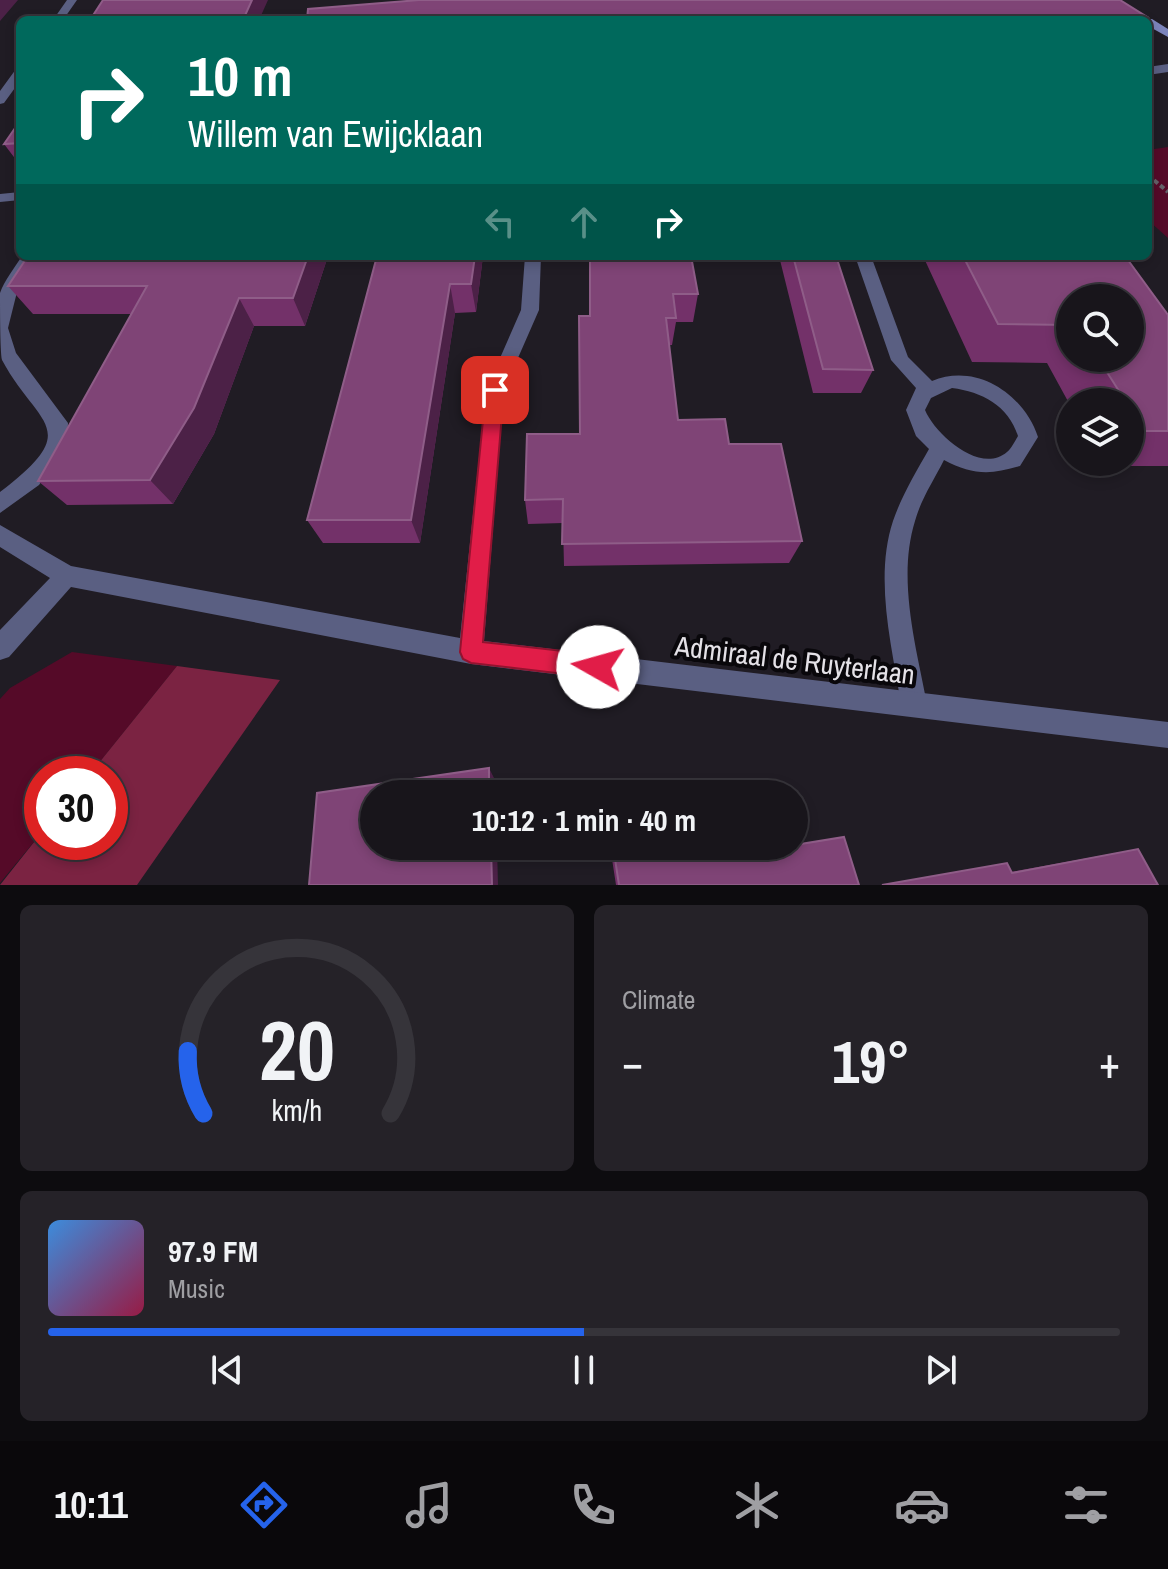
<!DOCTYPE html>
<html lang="en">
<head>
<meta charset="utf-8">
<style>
  body { margin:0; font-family:"Archivo Narrow",sans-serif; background:#252228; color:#f1f3f6; height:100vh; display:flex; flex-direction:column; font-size:30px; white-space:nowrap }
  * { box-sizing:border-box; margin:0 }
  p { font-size:26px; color:#9f9fa3 }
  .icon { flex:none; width:44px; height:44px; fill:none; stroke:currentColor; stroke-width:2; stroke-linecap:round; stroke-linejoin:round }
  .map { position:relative; height:885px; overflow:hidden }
  .details { display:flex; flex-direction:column; gap:20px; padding:20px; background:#0d0c0f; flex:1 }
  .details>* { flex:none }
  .top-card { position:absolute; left:16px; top:16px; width:1136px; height:244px; border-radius:12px; box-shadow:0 4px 12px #0003,0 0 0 2px #36343a; background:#00695c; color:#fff; overflow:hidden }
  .tools { position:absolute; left:1056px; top:284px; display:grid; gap:16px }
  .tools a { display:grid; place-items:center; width:88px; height:88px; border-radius:50%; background:#18151b; box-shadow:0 4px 12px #0003,0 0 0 2px #36343a; font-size:40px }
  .speed { position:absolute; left:24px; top:756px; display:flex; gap:16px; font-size:40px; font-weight:700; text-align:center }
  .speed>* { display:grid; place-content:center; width:104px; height:104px; border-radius:50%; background:#18151b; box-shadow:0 4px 12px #0003,0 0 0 2px #36343a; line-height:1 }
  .speed .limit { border:12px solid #d22; background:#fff; color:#111 }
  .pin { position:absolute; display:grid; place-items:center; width:68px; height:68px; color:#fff; margin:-34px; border-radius:16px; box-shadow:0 4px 12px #0006 }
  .me { position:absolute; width:88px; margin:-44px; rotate:277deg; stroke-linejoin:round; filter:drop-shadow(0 0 6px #0008) }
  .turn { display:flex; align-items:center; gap:28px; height:168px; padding:0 40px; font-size:36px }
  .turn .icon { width:104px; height:104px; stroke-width:2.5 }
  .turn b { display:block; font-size:56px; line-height:68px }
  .lanes { display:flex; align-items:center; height:76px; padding:0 40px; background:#0003; justify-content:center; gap:40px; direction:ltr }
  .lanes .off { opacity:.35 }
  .big { font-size:60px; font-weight:800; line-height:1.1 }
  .details .tile { flex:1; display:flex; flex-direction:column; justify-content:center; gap:12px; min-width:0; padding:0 28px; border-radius:12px; background:#252228 }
  .details .dial { align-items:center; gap:0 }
  .dial svg { height:208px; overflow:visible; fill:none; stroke:#36343a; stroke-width:7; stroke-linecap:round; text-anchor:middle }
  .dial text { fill:#f1f3f6; stroke:none }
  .song { display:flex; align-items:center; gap:24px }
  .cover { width:96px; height:96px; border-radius:12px; background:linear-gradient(135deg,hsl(210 70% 55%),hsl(340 70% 35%)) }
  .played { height:8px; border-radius:4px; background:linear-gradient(90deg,#2563eb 50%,#36343a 50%) }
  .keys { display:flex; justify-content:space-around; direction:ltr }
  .heat { display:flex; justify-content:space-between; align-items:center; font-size:44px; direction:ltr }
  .details .tiles { flex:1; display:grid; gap:20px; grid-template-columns:1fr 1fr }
  .tile:last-child { grid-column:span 2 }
  .trip { position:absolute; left:360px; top:780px; width:448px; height:80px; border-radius:40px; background:#18151b; box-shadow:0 4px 12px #0003,0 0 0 2px #36343a; font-weight:800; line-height:80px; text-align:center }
  .tabs { display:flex; height:128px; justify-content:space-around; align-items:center; background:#0a080b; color:#9f9fa3 }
  .tabs .icon { width:56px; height:56px }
  .tabs .selected { color:#2563eb }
  .tabs b { font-size:36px; color:#f1f3f6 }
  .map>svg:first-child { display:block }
  .green { fill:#550a28 }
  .forest { fill:#7b2342 }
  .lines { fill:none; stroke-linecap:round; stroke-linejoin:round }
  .path { stroke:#646168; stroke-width:4; stroke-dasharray:5 3; stroke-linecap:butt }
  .lane { fill:#5a5f82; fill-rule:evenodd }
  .street { fill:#5a5f82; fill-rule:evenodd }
  .secondary { fill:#7c84bb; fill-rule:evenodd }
  .wall { fill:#733169; fill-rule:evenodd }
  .shaded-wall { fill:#4c2147 }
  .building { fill:#7f4476; stroke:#8f5d88; stroke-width:2 }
  .route { fill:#e11d48; stroke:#92132f; stroke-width:2 }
  .labels { text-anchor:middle; stroke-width:8; stroke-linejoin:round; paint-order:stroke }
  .near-street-label { font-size:28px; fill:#e4e1e7; stroke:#09070b }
</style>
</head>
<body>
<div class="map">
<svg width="1168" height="885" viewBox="0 0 1168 885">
  <rect width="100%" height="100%" fill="#201c24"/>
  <path class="green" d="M1168,147V238L1148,220V150Z
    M72,652L177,666L90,774H42V832L0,883V699L10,688Z"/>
  <path class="forest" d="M177,666L280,680L137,885H0L42,832V842H110V774H90Z"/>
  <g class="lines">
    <path class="path" d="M1148,175L1168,192"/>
    <path class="lane" d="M22,256H38L17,292L8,328L16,353L68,423L67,447L39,485L0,513V492C85,427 38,427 2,360C0,352 0,303 0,293C4,281 15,267 22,256Z
      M855,256H871L908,357L932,381C976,362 1024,394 1038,437L1020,466C991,475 972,475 944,460C934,480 921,499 915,521C897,579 916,646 927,704L923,713L914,717L905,713L901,704C892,646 874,579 893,521C902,495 916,472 929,449L916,436L906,410L916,388L891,360ZM952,388C982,392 1008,405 1018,436C1015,441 1011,449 1007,452C980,475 935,434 925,410L931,398Z"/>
    <path class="street" d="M67,0H77L63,20H53Z
      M1168,64V72L1148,75V67Z
      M20,68V81L4,103L0,104V91L16,69Z
      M20,192V200L0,202V194Z
      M525,256H541L539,310L504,390L484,641L1168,722V748L471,664L71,587L9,657L0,660V630L50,578L0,547V525L71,566L460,638L486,390L521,310Z"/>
    <path class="secondary" d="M1144,19H1152L1168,29V37L1148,26V20Z"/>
  </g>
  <path class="wall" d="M20,121V165L4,144Z
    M28,256H328L305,326H254L214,434L173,504L67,505L38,481L131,314H33L8,286Z
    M377,256H483L476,312L455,313L420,543H323L307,520Z
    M691,256L698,294L693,322H676L672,345H669L678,420L729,444L802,541L789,563L564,566L563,523L528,524L525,500L580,434L590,316Z
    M779,256H836L873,370L861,393H813Z
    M923,256H1125L1168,315V466H1104L1102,462H1130V402H1070V405L1047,363L972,362ZM1070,298L1130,358H1070Z
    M610,846H782L859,885H616Z
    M1138,849L1158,885H881L1011,872Z"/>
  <path class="shaded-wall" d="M0,0H18L0,21Z
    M252,0H268L259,20H243Z
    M308,256H328L305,326L293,298Z
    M475,256H483L476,312L471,284Z
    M450,284L455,313L420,543L411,520Z
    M239,298L254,326L214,434L173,504L150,480Z
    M489,768L494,778L495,794H489Z
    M491,846H497L498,885H492Z"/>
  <path class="building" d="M103,0H252L243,20H90Z
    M419,0H1120L1147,17L1125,20H307L308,9Z
    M20,121V143L4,144Z
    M28,256H308L293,298H239L194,408L150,480L38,481L147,286H8Z
    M377,256H475L471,284H450L411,520H307Z
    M590,256H691L698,294H673L676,318H666L678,420L725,419L729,444H781L802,541L562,544L563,499L525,500L527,434H580L579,316H590Z
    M793,256H836L873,370L823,369Z
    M963,256H1125L1168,315V431H1144L1130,409V402H1126L1098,358H1130V298H1070V325L998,324Z
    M489,768V794H374V846H491L492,885H309L317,793Z
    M844,837L859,885H619L613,846H782V847Z
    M1138,849L1158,885H882L1007,863L1012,873Z"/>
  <path class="route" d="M495,384L504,390L483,642L598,655L606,659L609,667L606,675L598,678L471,663L463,659L460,652L486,390Z"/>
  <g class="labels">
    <g class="near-street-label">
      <text transform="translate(795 660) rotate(7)" y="10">Admiraal de Ruyterlaan</text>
    </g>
  </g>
</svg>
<div class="tools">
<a><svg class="icon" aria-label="search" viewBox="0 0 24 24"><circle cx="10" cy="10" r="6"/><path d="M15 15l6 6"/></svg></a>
<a><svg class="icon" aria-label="layers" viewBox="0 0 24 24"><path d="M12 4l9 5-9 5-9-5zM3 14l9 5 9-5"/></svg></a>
</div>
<div class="speed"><div class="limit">30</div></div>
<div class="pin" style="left:495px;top:390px;background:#d93025"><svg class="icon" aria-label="arrive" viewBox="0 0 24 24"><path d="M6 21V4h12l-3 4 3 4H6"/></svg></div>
<svg class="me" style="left:598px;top:667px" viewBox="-20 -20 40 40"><circle r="19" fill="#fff"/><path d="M0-13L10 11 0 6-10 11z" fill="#e11d48"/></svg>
<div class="trip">10:12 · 1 min · 40 m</div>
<div class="top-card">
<div class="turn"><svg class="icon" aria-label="right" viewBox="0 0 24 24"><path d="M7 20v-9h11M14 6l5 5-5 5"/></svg><div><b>10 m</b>Willem van Ewijcklaan</div></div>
<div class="lanes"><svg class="icon off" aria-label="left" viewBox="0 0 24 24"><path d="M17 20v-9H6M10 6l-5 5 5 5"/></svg><svg class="icon off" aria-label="ahead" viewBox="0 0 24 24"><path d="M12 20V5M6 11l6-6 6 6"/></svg><svg class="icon" aria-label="right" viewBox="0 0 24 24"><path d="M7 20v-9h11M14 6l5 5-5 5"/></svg></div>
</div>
</div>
<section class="details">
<div class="tiles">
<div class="tile dial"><svg viewBox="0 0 100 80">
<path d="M14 69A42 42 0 1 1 86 69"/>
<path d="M14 69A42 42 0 0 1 8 45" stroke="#2563eb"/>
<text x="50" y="56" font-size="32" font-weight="700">20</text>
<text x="50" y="72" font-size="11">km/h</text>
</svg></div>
<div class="tile"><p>Climate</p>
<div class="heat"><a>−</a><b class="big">19°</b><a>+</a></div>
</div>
<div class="tile">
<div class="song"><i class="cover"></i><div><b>97.9 FM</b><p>Music</p></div></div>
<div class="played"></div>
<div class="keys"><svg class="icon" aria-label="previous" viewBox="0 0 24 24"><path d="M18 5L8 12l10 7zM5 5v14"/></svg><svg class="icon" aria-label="pause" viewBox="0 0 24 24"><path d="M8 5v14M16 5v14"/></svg><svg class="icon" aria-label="next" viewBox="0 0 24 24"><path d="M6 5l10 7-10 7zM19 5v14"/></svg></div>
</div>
</div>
</section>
<nav class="tabs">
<b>10:11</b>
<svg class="icon selected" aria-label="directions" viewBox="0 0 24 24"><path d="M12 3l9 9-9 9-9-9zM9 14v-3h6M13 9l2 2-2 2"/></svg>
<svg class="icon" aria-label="music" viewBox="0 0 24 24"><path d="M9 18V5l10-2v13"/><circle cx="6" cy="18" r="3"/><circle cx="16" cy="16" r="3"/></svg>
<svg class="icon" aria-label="phone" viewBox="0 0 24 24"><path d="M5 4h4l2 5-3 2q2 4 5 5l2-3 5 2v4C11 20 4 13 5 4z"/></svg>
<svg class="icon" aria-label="climate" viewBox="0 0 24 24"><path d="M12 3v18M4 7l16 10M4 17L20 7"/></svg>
<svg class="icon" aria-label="car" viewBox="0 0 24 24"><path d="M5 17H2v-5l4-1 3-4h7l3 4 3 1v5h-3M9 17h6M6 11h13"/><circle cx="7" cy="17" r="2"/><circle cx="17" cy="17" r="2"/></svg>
<svg class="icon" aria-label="filters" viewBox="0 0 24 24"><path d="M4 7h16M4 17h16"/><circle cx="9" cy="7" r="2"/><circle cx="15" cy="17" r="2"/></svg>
</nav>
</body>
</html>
